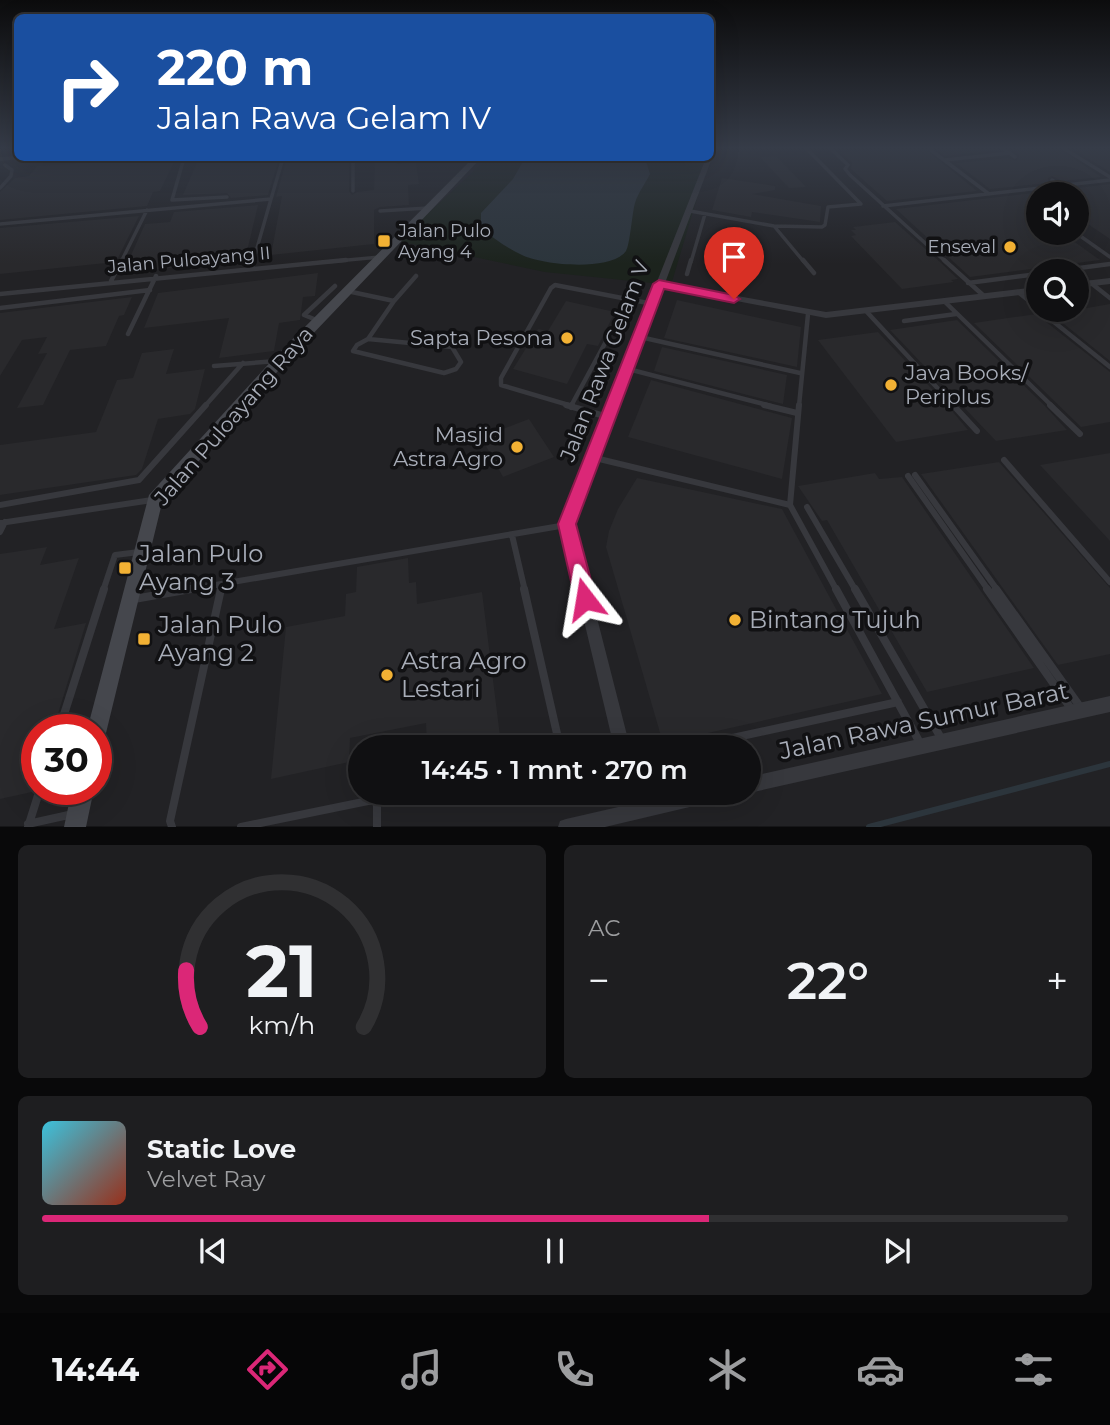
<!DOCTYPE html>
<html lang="id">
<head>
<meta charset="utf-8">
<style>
  body { margin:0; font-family:Montserrat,sans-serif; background:#1e1e20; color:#f1f3f6; height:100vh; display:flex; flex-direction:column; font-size:26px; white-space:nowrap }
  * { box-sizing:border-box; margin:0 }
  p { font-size:23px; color:#9c9d9f }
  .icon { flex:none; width:38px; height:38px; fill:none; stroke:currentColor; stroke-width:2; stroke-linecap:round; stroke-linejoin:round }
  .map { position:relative; height:827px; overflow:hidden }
  .side { display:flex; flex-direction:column; gap:18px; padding:18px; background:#09090a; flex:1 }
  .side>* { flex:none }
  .hud { position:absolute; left:14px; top:14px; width:700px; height:147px; border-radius:10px; box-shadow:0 7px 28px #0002,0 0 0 2px #303032; background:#1a4fa0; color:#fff; overflow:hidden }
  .buttons { position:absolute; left:1026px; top:182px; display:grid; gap:14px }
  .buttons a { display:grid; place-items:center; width:63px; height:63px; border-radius:50%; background:#101012; box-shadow:0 7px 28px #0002,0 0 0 2px #303032; font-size:35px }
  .speed { position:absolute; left:21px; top:714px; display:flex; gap:14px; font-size:35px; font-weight:700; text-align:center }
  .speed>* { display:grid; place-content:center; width:91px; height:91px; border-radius:50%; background:#101012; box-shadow:0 7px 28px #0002,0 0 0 2px #303032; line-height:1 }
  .speed .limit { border:10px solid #d22; background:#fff; color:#111 }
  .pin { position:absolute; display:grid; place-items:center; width:60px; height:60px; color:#fff; margin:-72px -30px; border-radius:50% 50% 50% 0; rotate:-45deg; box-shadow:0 0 7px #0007 }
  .pin .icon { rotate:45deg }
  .me { position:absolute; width:77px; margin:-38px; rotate:346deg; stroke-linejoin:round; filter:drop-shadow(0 0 5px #0008) }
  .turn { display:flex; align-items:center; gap:24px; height:147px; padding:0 28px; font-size:32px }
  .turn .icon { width:91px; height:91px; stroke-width:2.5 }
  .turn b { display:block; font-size:49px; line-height:60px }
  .big { font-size:52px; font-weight:600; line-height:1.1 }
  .side .tile { flex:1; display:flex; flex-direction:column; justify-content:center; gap:10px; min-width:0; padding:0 24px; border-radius:10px; background:#1e1e20 }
  .side .dial { align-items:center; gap:0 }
  .dial svg { height:182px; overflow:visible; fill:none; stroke:#303032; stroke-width:7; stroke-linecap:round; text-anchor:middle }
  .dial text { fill:#f1f3f6; stroke:none }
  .song { display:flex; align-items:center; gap:21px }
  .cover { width:84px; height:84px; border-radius:10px; background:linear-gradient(135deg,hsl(190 70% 55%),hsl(10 70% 35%)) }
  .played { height:7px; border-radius:4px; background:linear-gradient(90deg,#db2777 65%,#303032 65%) }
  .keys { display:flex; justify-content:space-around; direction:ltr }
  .heat { display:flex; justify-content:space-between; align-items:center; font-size:38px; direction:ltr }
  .side .tiles { flex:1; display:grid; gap:18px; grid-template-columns:1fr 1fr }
  .tile:last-child { grid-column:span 2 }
  .trip { position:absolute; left:348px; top:735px; width:413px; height:70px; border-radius:35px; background:#101012; box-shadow:0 7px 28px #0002,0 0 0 2px #303032; font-weight:600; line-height:70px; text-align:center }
  .dock { display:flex; height:112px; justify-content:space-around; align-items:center; background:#060607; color:#9c9d9f }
  .dock .icon { width:49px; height:49px }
  .dock .selected { color:#db2777 }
  .dock b { font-size:32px; color:#f1f3f6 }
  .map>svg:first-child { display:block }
  .built { fill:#222225; fill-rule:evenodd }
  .green { fill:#1c231d }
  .water { fill:#2c353c }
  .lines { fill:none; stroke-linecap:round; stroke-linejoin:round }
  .stream { stroke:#2c353c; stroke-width:6 }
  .building { fill:#29292c }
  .lane-far3 { stroke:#37383d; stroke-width:3.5 }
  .lane-far2 { stroke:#37383d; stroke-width:4.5 }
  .lane-far1 { stroke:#37383d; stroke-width:6 }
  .lane { stroke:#37383d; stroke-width:8 }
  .street { fill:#37383d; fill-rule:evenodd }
  .secondary { fill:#45474d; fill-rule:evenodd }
  .route { fill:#db2777; stroke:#8e194d; stroke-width:2 }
  .poi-dot { fill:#f2b134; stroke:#111113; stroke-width:2.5 }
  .labels { text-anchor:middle; stroke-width:7; stroke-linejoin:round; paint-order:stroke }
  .far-poi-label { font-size:18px; fill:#a8adb8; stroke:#111113; text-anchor:start }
  .far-street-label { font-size:18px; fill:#a8adb8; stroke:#111113 }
  .poi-label { font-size:21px; fill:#a8adb8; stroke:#111113; text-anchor:end }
  .street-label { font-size:21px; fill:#a8adb8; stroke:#111113 }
  .near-poi-label { font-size:24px; fill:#a8adb8; stroke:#111113; text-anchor:start }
  .near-street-label { font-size:24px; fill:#a8adb8; stroke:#111113 }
</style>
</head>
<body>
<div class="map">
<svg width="1110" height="827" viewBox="0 0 1110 827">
  <rect width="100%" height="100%" fill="#161618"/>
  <path class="built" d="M0,148H17L18,158H710L711,148H1110V826H0ZM1038,194H1076V233H1038ZM1038,271H1076V310H1038ZM37,730H96V789H37ZM360,747H749V793H360Z"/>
  <path class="green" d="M488,158H709L671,285L545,272L398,241Z"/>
  <path class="water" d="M525,158H645L650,174C645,184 638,193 635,203C632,214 630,245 626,251C611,272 542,265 522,255C507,248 493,238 481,228V213L513,179Z"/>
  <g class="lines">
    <path class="stream" d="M869,827L1110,764"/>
  </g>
  <path class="building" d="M882,148H924L977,191L887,201L851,169L852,163L840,152Z
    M935,148H999V150L945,156Z
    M1010,148H1059L1101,177L1062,181L1052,176L1048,178L1049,183L990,189L956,163L1008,158L1017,161L1019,155Z
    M1071,148H1110V172Z
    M776,156L806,187L789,188L760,157Z
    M176,158L160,191L153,192L147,206L0,220V192L15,178L29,176L37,166Z
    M199,158H279L268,195L231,198L227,193L183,195Z
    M287,158H349V191L352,195L357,192L374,190L375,158H394V162L398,164L416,163L419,184L408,185L409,205L380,207L374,210V244L271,255L282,196L276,197Z
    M722,178L775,186V190L752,194L821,206L820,222L752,212L751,217L712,210Z
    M1110,184V239L1076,216V194H1038V233H1062L1100,260L970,277L896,209Z
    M258,205L245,260L123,273L145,224L170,222L174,212Z
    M139,216L116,262L0,274V228Z
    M895,222L940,262L958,279L951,280L954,282L902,289L851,236L856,235L851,230H856L853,227Z
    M318,273L315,296L303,297L300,320L279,323L274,351L219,358L229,318L144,328L158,293Z
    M132,297L124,315L119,316L106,346L70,350L43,405L17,408L47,353L38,354L47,337L22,340L0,376V313Z
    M677,300L801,327L797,367L664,338Z
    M566,301L615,312L598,346L587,344L567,384L513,369L538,329L548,331Z
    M1110,304V361L1049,312L1076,310Z
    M1036,314L1110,372V422L1081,427L974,323Z
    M957,320L1044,405L1067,430L996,441L890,330Z
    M878,332L948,406L968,430L896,442L818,340Z
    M662,347L787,375L783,404L654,371Z
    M174,349L166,374L205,369L195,409L190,414L158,419L142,469L136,475L0,495V445L96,432L117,380L133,378L142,353Z
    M651,380L792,418L782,479L628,437Z
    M529,419L554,457L503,477L481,437Z
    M1110,453V541L1040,465Z
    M999,462L1110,588V654L1058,665L921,474Z
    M875,473L879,479L902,477L1034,668L927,692L827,520L822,521L798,486Z
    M637,478L782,509L882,694L663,743L606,547L609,531L618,509Z
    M47,547L40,565L79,558L54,629L86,623L53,730H37V783L32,792L0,799V554Z
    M408,558L409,583L416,582L417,604L482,592L500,736L449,747H427L426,723L350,738L349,762L271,779L286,627L345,616L346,594L356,592L357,567Z"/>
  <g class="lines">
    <path class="lane-far3" d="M830,148L848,165L845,169L850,175L946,262
      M928,148L989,194
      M1003,148L1015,157
      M1063,148L1110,177
      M184,158L172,200L227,197
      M353,158V191
      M398,160L427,158
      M945,160L1010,153
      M1052,180L1061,186
      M0,188L11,176L12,170L5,165
      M271,199L283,158
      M883,206L1110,180
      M380,211L428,208
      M690,211L774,226L822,227L825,225L828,207L861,204L806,148
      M0,224L271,199L253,262
      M774,226L804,262
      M1076,233L1110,257
      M121,262L147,210
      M326,262L380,257
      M691,262L705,214"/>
    <path class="lane-far2" d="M803,260L814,273
      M944,260L984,296
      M252,267L254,260
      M1056,271L1110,264
      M687,274L691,260
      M111,281L122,260
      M968,283L1038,274
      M1091,283L1110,298
      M347,291L394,301L368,339
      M1018,292L1038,308
      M0,294L346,260
      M394,301L416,276
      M944,301L1052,406
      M0,308L150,290
      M1039,310L1110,367
      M866,311L954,406
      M319,321L304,315L335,286
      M904,321L956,314
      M128,334L156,276
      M640,337L800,373
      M368,339L452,347L461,362L456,369L444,373L353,351L357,345Z
      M214,366L277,361
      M628,369L771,406
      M205,406L243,363
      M571,406L629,299
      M572,406L501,385V378L551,288L555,285L653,304
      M799,406L808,314"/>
    <path class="lane-far1" d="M566,405L608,417
      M764,405L797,413
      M799,405L790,505L837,591
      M953,405L977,431
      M1050,405L1080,434
      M571,407L572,405
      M591,457L790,505
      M1004,460L1110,582
      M915,475L998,591
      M908,476L989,591
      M0,505L139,480L206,405
      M807,507L856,591
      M0,523L152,500
      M0,532L5,522
      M512,535L525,591
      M103,591L115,555L139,552
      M180,591L566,525
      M221,591L222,586"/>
    <path class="lane" d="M524,589L558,738L555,747
      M836,589L920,743
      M855,589L941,738
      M987,589L1072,710
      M996,589L1081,708
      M134,599L191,589
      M59,730L104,589
      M691,747L898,702
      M377,800V827
      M28,824L73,814
      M28,827L40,789
      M172,827L170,821L221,589
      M241,827L407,793"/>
    <path class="street" d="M18,156V158H21L20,159L0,161V157Z
      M710,156L712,158L665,283L826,312L1038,287V293L826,318L663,287L573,524L630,747H614L561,524L706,158Z
      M1110,278V284L1076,288V282Z
      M1110,696V712L749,793H748L749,777Z
      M625,793H641L643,801L680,793H723L721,799L715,801L605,827H558L560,821L566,819L627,805Z"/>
    <path class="secondary" d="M473,158H481L285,363L162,503L106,733L103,740L96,743V730H87L149,495L275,357Z
      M72,789H94L86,827H64Z"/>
  </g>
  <linearGradient id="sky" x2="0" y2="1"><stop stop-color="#0c0c0d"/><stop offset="0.56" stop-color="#363c48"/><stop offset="1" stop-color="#363c48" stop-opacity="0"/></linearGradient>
  <rect width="1110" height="264" fill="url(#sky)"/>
  <path class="route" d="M659,280L734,295L740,299L734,303L664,289L576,524L596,599L593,605L585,608L578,605L575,599L558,524L653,284Z"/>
  <g class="poi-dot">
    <rect x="377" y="234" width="14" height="14" rx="3.5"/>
    <circle cx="1010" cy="247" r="7"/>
    <circle cx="567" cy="338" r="7"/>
    <circle cx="891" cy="385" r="7"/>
    <circle cx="517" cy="447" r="7"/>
    <rect x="118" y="561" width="14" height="14" rx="3.5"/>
    <circle cx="735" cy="620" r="7"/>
    <rect x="137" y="632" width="14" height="14" rx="3.5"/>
    <circle cx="387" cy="675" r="7"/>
  </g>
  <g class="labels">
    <g class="far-poi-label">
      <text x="398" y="237">Jalan Pulo<tspan x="398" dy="21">Ayang 4</tspan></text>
      <text x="996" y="253" text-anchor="end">Enseval</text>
    </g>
    <g class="far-street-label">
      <text transform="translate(189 260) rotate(-5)" y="6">Jalan Puloayang II</text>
    </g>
    <g class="poi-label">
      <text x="553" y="345">Sapta Pesona</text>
      <text x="905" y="380" text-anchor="start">Java Books/<tspan x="905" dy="24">Periplus</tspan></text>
      <text x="503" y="442">Masjid<tspan x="503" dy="24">Astra Agro</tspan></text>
    </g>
    <g class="street-label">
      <text transform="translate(605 361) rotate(-69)" y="7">Jalan Rawa Gelam V</text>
      <text transform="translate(234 416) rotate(-49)" y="7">Jalan Puloayang Raya</text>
    </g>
    <g class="near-poi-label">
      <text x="139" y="562">Jalan Pulo<tspan x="139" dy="28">Ayang 3</tspan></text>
      <text x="749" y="628">Bintang Tujuh</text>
      <text x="158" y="633">Jalan Pulo<tspan x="158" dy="28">Ayang 2</tspan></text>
      <text x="401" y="669">Astra Agro<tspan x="401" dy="28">Lestari</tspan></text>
    </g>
    <g class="near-street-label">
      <text transform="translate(924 721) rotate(-12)" y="8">Jalan Rawa Sumur Barat</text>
    </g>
  </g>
</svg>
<div class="buttons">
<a><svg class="icon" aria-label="sound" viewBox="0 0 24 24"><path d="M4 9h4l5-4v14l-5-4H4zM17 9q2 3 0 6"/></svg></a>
<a><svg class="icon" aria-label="search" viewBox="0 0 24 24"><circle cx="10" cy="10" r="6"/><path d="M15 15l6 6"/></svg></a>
</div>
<div class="speed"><div class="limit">30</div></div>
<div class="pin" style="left:734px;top:299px;background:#d93025"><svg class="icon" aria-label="arrive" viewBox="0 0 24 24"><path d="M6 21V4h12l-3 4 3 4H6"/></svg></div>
<svg class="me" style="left:585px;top:599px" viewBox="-20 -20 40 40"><path d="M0-17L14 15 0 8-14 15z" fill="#db2777" stroke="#fff" stroke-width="4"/></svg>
<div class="trip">14:45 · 1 mnt · 270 m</div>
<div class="hud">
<div class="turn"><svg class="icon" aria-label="right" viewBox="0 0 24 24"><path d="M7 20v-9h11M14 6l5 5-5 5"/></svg><div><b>220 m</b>Jalan Rawa Gelam IV</div></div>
</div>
</div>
<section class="side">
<div class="tiles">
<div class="tile dial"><svg viewBox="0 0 100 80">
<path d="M14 69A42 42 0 1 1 86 69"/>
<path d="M14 69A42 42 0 0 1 8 44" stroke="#db2777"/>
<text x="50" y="56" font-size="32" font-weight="700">21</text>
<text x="50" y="72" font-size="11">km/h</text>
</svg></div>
<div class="tile"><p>AC</p>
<div class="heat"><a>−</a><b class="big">22°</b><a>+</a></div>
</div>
<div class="tile">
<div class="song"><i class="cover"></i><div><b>Static Love</b><p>Velvet Ray</p></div></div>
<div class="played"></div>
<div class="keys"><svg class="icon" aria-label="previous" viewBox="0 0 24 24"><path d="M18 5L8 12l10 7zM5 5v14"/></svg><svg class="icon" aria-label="pause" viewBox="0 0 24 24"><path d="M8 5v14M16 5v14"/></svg><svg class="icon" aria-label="next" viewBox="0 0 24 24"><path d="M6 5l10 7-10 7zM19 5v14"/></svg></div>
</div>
</div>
</section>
<nav class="dock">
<b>14:44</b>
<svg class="icon selected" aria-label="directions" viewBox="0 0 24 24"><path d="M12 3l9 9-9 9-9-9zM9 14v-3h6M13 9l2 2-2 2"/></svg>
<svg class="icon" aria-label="music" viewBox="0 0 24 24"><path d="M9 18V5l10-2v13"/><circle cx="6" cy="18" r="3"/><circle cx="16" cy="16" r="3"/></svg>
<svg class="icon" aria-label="phone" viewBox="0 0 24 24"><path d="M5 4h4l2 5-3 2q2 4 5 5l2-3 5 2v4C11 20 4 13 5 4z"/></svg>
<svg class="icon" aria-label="climate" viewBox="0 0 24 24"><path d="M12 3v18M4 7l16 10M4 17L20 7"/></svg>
<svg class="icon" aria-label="car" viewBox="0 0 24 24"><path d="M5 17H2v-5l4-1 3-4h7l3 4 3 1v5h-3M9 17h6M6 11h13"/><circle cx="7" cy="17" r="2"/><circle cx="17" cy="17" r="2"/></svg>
<svg class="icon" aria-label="filters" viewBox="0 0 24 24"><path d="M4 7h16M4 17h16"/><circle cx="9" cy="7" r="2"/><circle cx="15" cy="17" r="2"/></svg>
</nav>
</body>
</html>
